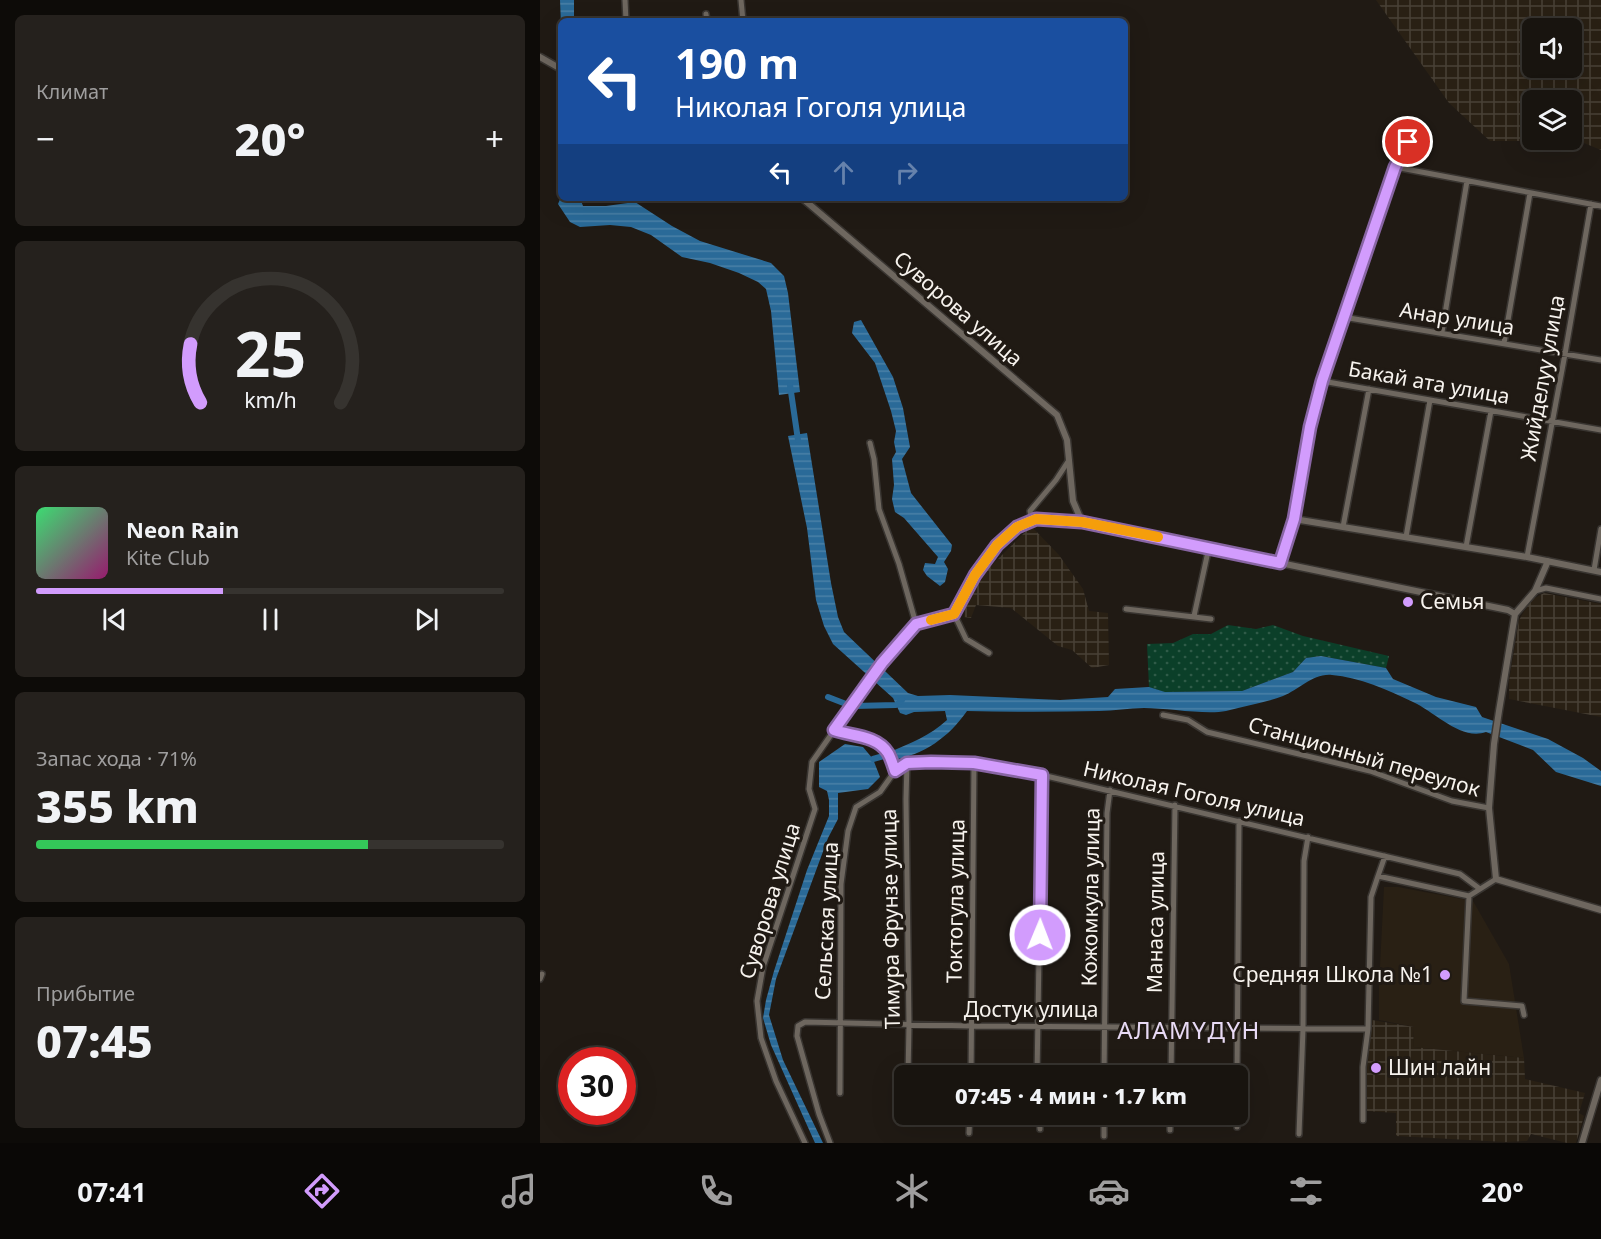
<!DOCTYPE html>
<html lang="ru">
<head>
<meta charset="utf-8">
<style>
  body { margin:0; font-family:"Noto Sans",sans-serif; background:#25211d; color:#f1f3f6; height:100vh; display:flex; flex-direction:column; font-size:22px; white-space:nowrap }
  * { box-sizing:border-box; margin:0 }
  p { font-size:20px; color:#9f9e9e }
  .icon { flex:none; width:33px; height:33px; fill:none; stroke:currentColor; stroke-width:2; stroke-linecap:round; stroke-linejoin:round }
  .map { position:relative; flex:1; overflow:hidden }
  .details { display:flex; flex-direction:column; gap:15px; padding:15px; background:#0d0b08; width:540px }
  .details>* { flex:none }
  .hud { position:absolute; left:18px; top:18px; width:570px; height:183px; border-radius:9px; box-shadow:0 6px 24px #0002,0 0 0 2px #36332f; background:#1a4fa0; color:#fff; overflow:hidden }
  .controls { position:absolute; left:982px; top:18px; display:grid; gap:12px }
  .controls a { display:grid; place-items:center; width:60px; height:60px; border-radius:9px; background:#18140f; box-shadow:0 6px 24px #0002,0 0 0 2px #36332f; font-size:30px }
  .speed { position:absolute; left:18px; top:1047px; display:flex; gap:12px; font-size:30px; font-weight:700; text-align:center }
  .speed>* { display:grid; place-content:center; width:78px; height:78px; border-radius:50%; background:#18140f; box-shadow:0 6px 24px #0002,0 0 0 2px #36332f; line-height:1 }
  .speed .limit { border:9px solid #d22; background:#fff; color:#111 }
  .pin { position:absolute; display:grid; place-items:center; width:51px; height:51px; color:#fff; margin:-26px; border:3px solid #fff; border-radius:50%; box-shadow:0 2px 6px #0007 }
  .me { position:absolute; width:66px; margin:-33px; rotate:1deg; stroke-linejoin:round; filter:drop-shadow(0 0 4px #0008) }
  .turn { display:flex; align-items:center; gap:21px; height:126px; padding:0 18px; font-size:27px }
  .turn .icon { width:78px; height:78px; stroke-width:2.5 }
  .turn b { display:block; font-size:42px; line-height:51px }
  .lanes { display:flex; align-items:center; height:57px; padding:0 18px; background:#0003; justify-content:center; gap:30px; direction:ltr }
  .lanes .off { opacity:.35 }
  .big { font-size:45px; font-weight:800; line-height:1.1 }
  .details .card { flex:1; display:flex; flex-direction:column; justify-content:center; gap:9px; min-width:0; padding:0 21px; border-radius:9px; background:#25211d }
  .details .dial { align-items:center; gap:0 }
  .dial svg { height:156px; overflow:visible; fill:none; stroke:#36332f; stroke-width:7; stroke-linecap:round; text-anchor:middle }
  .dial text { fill:#f1f3f6; stroke:none }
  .song { display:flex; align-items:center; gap:18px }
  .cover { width:72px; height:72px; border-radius:9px; background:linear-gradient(135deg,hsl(140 70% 55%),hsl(320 70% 35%)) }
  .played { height:6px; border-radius:3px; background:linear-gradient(90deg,#d29cfd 40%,#36332f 40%) }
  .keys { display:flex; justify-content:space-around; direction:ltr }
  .heat { display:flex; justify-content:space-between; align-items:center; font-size:33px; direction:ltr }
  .charge { height:9px; border-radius:4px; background:linear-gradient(90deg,#34c759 71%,#36332f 0) }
  .trip { position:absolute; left:354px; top:1065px; width:354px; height:60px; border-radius:9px; background:#18140f; box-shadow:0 6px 24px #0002,0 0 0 2px #36332f; font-weight:800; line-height:60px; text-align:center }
  .tab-bar { display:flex; height:96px; justify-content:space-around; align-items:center; background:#0a0806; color:#9f9e9e }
  .tab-bar .icon { width:42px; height:42px }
  .tab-bar .current { color:#d29cfd }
  .tab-bar b { font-size:27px; color:#f1f3f6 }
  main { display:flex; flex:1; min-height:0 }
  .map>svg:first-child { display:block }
  .built { fill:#292014 }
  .industrial { fill:url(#industrial-grid); fill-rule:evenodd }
  .grass { fill:url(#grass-dots) }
  .water { fill:url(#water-rules) }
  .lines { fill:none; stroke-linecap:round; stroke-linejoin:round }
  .canal { stroke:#2a6a98; stroke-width:6 }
  .minor-casing { stroke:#393531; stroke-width:8 }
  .tertiary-casing { stroke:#393531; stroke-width:9 }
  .minor { stroke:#6e675f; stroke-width:5 }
  .tertiary { stroke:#6e675f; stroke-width:6 }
  .route-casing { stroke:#8865a4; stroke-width:15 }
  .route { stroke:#d29cfd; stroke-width:10 }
  .slow { stroke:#f59e0b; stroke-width:10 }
  .poi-dot { fill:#d29cfd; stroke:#201a14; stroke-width:2 }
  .labels { text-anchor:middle; stroke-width:6; stroke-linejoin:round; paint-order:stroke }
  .street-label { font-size:21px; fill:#f7f3ee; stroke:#201a14 }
  .poi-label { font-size:21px; fill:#f7f3ee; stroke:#201a14; text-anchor:start }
  .quarter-label { font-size:24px; letter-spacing:1.5px; fill:#e8daf5; stroke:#201a14 }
</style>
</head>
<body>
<main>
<section class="details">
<div class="card"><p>Климат</p>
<div class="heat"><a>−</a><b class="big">20°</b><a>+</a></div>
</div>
<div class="card dial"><svg viewBox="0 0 100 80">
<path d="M14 69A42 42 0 1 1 86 69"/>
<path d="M14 69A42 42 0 0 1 9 39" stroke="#d29cfd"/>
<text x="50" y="56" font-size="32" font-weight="700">25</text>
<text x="50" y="72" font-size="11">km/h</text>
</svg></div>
<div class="card">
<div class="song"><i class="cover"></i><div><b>Neon Rain</b><p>Kite Club</p></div></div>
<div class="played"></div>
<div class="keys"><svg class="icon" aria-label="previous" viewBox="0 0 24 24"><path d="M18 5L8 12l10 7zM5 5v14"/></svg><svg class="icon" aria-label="pause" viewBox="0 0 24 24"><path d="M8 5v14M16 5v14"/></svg><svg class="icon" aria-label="next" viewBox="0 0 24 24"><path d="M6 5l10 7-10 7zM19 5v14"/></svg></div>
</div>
<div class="card"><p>Запас хода · 71%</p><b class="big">355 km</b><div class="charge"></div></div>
<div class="card"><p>Прибытие</p><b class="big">07:45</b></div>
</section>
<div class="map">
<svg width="1061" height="1143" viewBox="0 0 1061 1143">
  <defs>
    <pattern id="industrial-grid" width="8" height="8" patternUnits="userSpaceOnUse" patternTransform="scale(1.5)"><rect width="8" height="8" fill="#292014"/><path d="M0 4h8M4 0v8" fill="none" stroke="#494136"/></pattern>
    <pattern id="grass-dots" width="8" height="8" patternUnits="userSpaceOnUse" patternTransform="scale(1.5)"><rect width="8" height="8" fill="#0b3f29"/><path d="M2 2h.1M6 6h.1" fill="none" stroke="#2f5b48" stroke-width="1.8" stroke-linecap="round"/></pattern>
    <pattern id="water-rules" width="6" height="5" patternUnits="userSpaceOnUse" patternTransform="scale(1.5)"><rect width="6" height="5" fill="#2a6a98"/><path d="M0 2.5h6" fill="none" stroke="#4a80a7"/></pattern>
  </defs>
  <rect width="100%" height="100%" fill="#201a14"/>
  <path class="built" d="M844,887H858L933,901L969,964L984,1058L873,1047L874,1027L839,1020V986Z"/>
  <path class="industrial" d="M836,0H1061V150L1039,141H950L909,103ZM993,28H1032V68H993ZM1032,100V140H993V100Z
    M491,526L519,555L543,589L549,611L568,613L569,665L552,668L532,650L518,646L471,608L436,605L431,618L424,617L425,604L437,580Z
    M1004,593L1061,604V717L969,699V681L979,620L991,600Z
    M832,1020L874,1027L873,1047L984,1058L985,1079L1045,1093L1039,1113L1044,1116L1036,1143H1027L991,1134L987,1141L965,1142L856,1136V1113L827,1111V1067Z"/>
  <path class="grass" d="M688,625L716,629L733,625L763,636L849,656L846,668L781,656L766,658L753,672L702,691L624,692L609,687L607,644L633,643L653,634H671Z"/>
  <path class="water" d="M20,0H34V21H21V25Z
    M21,197L40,198L43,206H66L95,202L132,226L160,241L231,263L244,276L248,293L260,392L239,395L231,311L226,289L218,282L199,273L170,263L142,257L111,235L91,227L70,225L40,227L30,222L18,204Z
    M321,320L353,377L363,408L370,447L362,459L371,493L412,545L411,551L404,562L408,569L405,582L400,586L387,576L383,570L385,563L395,564L398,557L364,518L355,512L352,499L354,485L352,459L356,452L354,442L356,431L351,411L335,363L312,333L314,322Z
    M267,433L291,583L298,617L304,632L368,693L378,696L410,695L520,700L568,697L575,689L609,687L625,692L702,691L753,672L766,658L781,656L846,668L853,679L896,697L936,707L942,717L1008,739L1043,758L1061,771V786L1016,772L993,750L946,732C921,741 895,712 873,702C848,690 819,677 792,675C773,673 759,690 743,696C725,703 704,706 686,711C666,715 627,708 604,708C589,708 574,711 559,711C515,712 471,712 427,711C409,737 384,755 352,760L350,752C370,743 390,736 407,720L405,711L374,712L366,715L360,713L353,698L293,644L284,626L276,600L267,528L248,436Z
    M305,744L323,747L333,759L340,777L328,789L298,793V819L288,838L236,979L229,1015L243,1060L283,1143H275L231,1045L223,1018L226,1000L234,971L267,870L289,816V800L287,791L279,787V762Z"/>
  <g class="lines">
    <path class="canal" d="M250,385L258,440
      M288,697L306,704
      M314,706L356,705L362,700
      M333,759L354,753"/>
    <defs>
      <path id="minor" d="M85,0L86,21
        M201,0L203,21
        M166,14L167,21
        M855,167L1061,206
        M803,317L1061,360
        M902,332L927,181
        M964,343L990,193
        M782,381L1061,430
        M330,443L334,459L339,509L359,564L376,624
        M529,460L516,480L490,511L492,521L496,519L542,522
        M803,527L829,389
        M866,537L890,400
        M926,547L951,411
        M987,557L1025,354L1051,204
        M740,563L754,519L770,427L782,381L855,167L868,142
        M1054,570L1061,529
        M995,591L1006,588L1061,599
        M586,609L671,619
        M414,614L426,639L449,653
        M654,616L669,547
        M623,715L648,720L667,732L830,771L912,801L949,808
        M294,730C311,736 337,735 348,753C351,758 353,765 355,771
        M367,763L366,799L369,1025L368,1076
        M838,876L845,856
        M929,896L924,1001L982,1006L984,1015
        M0,979L2,974
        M431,1076L434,763
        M497,1076L502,775
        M564,1076L567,813L570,790
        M631,1076L635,805
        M697,1076L699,821
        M300,1093L301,884L308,831L316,807L340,792L355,771L367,763L380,761L434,763L502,775L920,874L940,889
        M499,1114L500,1129
        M823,1120V1067L828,1029L831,897L838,876L929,896L956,879
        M366,1121V1114
        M697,1127V1114
        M630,1130V1114
        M429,1133L430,1114
        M759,1134L763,1029L764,861L768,837
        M564,1136V1114
        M265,1143L236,1081L221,1038L217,1001L223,967L275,809L269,789L272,762L330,679L376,624L414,614C436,578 451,537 493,521
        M290,1143L279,1114L257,1036L258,1026L265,1022L432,1026L828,1029"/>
      <path id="tertiary" d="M0,57L21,69
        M262,198L517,415L527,440L533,501L542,522L968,610L975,614
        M754,519L987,557L1061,572
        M1008,561L995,591L975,614L959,711L954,744L949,808L956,879L1061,910
        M1042,1143L1061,1080"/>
    </defs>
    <use href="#minor" class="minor-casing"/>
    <use href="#tertiary" class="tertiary-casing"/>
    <use href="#minor" class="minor"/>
    <use href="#tertiary" class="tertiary"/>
  </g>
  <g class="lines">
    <defs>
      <path id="route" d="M500,935L502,775L434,763L391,762L367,763L355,771C353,765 351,758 348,753C337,735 311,736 294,730L342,663L376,624L414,614L435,575L457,545L477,527L496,519L542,522L740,563L754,519L770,427L782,381L855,167L868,142"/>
    </defs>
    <use href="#route" class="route-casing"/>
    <use href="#route" class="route"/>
    <path class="slow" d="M391,620L414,614L435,575L457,545L477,527L496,519L542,522L618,537"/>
  </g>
  <g class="poi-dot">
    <circle cx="868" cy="602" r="6"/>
    <circle cx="905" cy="975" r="6"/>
    <circle cx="836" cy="1068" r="6"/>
  </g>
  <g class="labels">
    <g class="street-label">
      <text transform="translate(418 309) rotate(41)" y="7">Суворова улица</text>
      <text transform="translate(917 319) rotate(9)" y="7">Анар улица</text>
      <text transform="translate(1003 378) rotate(-80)" y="7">Жийделуу улица</text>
      <text transform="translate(889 383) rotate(10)" y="7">Бакай ата улица</text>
      <text transform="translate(824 757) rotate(16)" y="7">Станционный переулок</text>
      <text transform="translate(654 794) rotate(13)" y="7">Николая Гоголя улица</text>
      <text transform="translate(551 897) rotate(-89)" y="7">Кожомкула улица</text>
      <text transform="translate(230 901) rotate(-73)" y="7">Суворова улица</text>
      <text transform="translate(416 901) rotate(-89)" y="7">Токтогула улица</text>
      <text transform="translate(351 919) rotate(-91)" y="7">Тимура Фрунзе улица</text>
      <text transform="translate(287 921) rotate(-87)" y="7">Сельская улица</text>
      <text transform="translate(616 922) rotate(-89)" y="7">Манаса улица</text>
      <text x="491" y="1017">Достук улица</text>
    </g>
    <g class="poi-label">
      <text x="880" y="609">Семья</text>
      <text x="893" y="982" text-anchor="end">Средняя Школа №1</text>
      <text x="848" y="1075">Шин лайн</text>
    </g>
    <g class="quarter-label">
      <text x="649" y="1039">АЛАМҮДҮН</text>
    </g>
  </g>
</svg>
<div class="controls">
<a><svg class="icon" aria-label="sound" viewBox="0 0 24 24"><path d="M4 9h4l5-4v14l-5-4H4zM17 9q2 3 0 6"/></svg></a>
<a><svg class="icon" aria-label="layers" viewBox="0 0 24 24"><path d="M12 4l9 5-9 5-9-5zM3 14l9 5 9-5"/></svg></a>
</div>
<div class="speed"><div class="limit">30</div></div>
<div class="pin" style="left:868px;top:142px;background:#d93025"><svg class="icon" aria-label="arrive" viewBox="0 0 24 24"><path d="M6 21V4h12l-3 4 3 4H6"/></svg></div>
<svg class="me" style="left:500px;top:935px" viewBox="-20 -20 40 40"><circle r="17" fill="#d29cfd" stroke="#fff" stroke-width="3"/><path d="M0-11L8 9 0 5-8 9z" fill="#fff"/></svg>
<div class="trip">07:45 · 4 мин · 1.7 km</div>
<div class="hud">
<div class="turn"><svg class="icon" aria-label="left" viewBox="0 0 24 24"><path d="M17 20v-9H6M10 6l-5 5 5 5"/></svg><div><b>190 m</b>Николая Гоголя улица</div></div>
<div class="lanes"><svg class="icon" aria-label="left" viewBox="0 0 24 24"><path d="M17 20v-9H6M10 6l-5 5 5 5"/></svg><svg class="icon off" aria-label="ahead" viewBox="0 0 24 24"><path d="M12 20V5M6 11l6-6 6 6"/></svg><svg class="icon off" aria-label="right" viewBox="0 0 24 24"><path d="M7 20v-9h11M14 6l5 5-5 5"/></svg></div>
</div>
</div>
</main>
<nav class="tab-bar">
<b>07:41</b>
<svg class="icon current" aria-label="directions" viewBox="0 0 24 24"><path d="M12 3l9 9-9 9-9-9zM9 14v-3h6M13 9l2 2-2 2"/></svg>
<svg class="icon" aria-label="music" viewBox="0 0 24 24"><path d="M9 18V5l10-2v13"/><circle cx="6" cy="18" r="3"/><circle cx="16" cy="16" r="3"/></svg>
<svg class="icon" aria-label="phone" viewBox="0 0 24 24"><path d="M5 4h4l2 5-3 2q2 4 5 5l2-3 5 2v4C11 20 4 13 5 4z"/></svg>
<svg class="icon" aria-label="climate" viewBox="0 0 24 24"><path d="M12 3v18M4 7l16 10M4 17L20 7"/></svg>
<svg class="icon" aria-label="car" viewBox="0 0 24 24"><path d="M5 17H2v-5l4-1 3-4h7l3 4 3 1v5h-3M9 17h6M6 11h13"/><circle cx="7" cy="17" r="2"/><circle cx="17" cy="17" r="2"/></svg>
<svg class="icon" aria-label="filters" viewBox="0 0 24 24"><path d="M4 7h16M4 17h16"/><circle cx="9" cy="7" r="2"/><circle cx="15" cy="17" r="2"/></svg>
<b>20°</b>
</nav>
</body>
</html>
